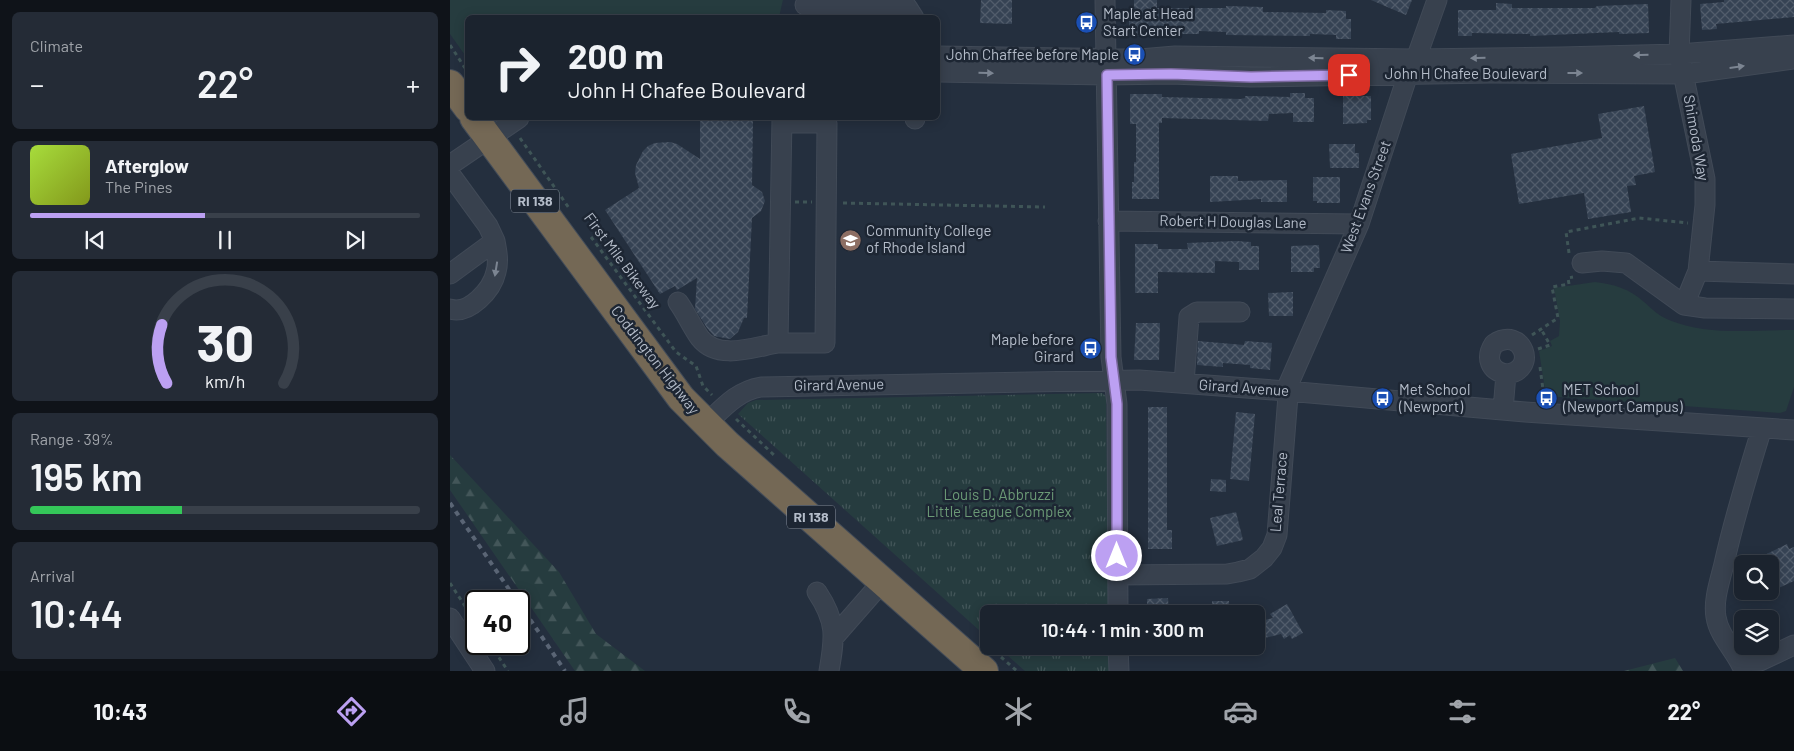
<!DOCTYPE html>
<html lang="en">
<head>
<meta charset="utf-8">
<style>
  body { margin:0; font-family:Barlow,sans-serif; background:#242b36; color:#f1f3f6; height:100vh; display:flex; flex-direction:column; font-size:19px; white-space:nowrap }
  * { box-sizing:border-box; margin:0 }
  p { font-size:16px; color:#a0a4aa }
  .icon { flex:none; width:28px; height:28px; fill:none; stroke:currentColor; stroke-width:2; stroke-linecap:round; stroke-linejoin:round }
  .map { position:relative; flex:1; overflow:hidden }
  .drawer { display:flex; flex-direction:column; gap:12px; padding:12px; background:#0f1319; width:450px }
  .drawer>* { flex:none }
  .banner { position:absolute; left:15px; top:15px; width:475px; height:105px; border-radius:8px; box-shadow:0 2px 12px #0003,0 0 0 1px #39404a; background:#1b232e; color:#f1f3f6; overflow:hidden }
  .buttons { position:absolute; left:1284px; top:555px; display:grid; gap:10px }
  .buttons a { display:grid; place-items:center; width:45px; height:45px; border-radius:8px; background:#1b232e; box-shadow:0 2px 12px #0003,0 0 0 1px #39404a; font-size:25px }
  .speed { position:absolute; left:15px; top:590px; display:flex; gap:10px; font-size:25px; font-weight:700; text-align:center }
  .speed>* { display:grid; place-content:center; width:65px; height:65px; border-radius:50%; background:#1b232e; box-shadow:0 2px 12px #0003,0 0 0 1px #39404a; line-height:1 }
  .speed .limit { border:2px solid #111; border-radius:8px; background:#fff; color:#111 }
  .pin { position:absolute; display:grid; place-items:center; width:42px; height:42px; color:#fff; margin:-21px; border-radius:10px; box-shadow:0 2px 8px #0006 }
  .me { position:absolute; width:55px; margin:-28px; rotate:0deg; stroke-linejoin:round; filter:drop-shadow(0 0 4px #0008) }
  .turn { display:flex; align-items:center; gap:18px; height:105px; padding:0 20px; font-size:22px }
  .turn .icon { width:65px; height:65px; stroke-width:2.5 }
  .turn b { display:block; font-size:35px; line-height:42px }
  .big { font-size:38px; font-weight:600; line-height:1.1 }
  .drawer .card { flex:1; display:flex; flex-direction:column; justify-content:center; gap:8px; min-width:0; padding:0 18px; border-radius:8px; background:#242b36 }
  .drawer .dial { align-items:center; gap:0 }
  .dial svg { height:130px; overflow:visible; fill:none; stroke:#39404a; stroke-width:7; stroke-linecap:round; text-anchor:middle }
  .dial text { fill:#f1f3f6; stroke:none }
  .song { display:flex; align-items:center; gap:15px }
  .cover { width:60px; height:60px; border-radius:8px; background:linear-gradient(135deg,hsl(80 70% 55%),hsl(70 70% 35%)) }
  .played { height:5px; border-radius:2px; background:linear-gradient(90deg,#bca0f2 45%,#39404a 45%) }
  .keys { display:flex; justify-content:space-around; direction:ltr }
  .heat { display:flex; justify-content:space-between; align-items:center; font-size:28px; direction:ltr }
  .charge { height:8px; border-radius:4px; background:linear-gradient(90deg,#34c759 39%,#39404a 0) }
  .trip { position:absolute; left:530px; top:605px; width:285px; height:50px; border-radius:8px; background:#1b232e; box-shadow:0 2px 12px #0003,0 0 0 1px #39404a; font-weight:600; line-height:50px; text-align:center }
  .tabs { display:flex; height:80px; justify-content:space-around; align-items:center; background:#0b0e12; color:#a0a4aa }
  .tabs .icon { width:35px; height:35px }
  .tabs .active { color:#bca0f2 }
  .tabs b { font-size:22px; color:#f1f3f6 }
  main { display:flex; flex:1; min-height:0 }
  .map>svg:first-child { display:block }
  .grass { fill:#263c3f }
  .forest { fill:url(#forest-firs) }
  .park { fill:url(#park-tufts) }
  .building { fill:url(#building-cross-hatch) }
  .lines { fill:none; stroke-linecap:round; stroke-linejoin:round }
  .minor-casing { stroke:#414a57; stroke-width:21 }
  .highway-casing { stroke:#434c59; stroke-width:30 }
  .path { stroke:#3f5557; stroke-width:3; stroke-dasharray:4 4; stroke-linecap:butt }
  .minor { stroke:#38414e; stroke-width:19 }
  .highway { stroke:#746855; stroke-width:28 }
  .rail { stroke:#5a6575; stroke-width:4; stroke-dasharray:5 5; stroke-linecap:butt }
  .oneway { fill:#7c8592 }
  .route-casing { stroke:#7a689d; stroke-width:12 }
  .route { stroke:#bca0f2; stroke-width:9 }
  .labels { text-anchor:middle; stroke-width:5; stroke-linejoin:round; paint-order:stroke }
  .shield { fill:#1d2633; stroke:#878f9c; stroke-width:1 }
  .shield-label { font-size:14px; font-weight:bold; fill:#b4bcc9 }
  .poi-label { font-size:15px; fill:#b4bcc9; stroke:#1d2633; text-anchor:start }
  .street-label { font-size:15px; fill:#b4bcc9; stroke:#1d2633 }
  .park-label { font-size:15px; fill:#6b9a76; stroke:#1d2633 }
</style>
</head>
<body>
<main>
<section class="drawer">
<div class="card"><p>Climate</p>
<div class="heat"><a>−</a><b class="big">22°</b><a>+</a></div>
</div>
<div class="card">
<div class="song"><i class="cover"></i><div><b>Afterglow</b><p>The Pines</p></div></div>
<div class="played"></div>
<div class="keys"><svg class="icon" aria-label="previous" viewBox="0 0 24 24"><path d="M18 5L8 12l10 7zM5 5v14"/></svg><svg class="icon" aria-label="pause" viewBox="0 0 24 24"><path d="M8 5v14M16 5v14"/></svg><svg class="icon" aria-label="next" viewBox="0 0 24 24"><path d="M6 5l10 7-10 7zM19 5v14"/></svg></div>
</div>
<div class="card dial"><svg viewBox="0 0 100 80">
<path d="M14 69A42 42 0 1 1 86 69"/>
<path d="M14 69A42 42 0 0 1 11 33" stroke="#bca0f2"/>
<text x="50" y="56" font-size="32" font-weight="700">30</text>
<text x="50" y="72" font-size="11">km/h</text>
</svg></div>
<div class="card"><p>Range · 39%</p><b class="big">195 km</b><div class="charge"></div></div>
<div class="card"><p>Arrival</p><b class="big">10:44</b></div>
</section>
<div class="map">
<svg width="1344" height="671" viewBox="0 0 1344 671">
  <defs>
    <pattern id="forest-firs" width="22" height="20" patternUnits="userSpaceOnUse" patternTransform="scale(1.25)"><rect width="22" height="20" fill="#263c3f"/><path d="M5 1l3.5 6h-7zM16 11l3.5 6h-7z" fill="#435659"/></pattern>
    <pattern id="park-tufts" width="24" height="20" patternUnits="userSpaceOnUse" patternTransform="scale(1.25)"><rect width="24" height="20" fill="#263c3f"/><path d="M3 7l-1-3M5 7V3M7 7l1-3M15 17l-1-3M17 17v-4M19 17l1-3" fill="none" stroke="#435659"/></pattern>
    <pattern id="building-cross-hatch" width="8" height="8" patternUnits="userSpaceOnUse" patternTransform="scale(1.25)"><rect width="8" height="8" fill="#364354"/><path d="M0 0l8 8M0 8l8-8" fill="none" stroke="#515c6b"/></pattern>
  </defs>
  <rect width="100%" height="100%" fill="#242f3e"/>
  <path class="grass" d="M0,0H333L329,17L18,18L17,58L0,34Z
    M1145,282C1164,284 1180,289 1194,302C1202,309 1209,316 1219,320C1257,336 1303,330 1344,330V387L1336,411L1330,413L1096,396L1089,351L1102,346L1100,341L1109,336L1110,321L1104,288Z"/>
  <path class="forest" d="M0,455L109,572L146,634L195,671H125L0,490Z
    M1225,658L1233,671H1174Z"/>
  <path class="park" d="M652,393L656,396L659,614H539V639L288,414L298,403L306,400Z
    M547,646H660L661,671H575Z"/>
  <path class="building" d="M531,0H562V24L530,23Z
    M684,0H707V8H776V6L813,7V12L876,13V10L896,11V19H901V39H886V35L860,34V36L776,35V32L749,31V34H708V36H679V6H684Z
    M921,0H962L956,15Z
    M1274,0H1344V17L1266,24L1267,29L1252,30L1250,4L1274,2Z
    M1046,3L1062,4V8H1145L1147,6L1198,4L1199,33L1169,34V32L1080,36V34L1022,33V36H1008V10H1046Z
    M840,93H855V98H864V122H843V113L819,114L818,121L712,118V123H709V199H682V182H684V162H686V124H680V94H712V97L791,99L795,98V96L840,97Z
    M893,96H921V120H917V123L893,124Z
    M1194,106L1205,172L1184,176L1186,185L1177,186L1181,212L1138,219L1134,193L1069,204L1061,154L1152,138L1148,114Z
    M250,118H297V120H303L302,185L312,192L315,201L311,211L302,218L297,318H294L288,332L280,339L264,336L257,328L245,309L247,278L227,290L225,286L210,294L155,210L189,188L185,173L186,165L193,151L198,146L205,143L220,142L227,144L250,159Z
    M879,144H905V153H909V168H880Z
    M760,176H788V181L837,180V202H811V199L760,202Z
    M863,177H890V203H867V201H863Z
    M786,241L801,242V246H809V270H789V262L765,261V273L708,272V293H685V244H708V249H738L737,243Z
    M869,245L870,268H864V272H841V246Z
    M843,292V316H819L818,293Z
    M686,323H710L709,360H684Z
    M748,341L794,345L795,341L822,343L820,370L800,368V365L773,363V367L747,365Z
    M698,407H717V530H722V549H698Z
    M786,412L805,414L799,481L780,479Z
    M761,479L776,480V492L760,491Z
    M786,512L793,540L767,546L760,518Z
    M1337,544L1339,549L1344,547V581L1320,592V564H1296Z
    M718,598L719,614H697V599Z
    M762,601H779V614H762Z
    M837,604L853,633L842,639L840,635L834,639L831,634L806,640V622L823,618L820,614Z"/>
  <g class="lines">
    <defs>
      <path id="minor" d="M655,0L661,357L667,404L668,614
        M1231,0L1229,54L1255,179V205L1248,271L1344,274
        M355,5H448L457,7L464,18
        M488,56L690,59L725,56L966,59L1111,57L1229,54L1344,45
        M488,72L657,75L721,74L801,77L1040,73L1235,74L1344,59
        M465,119V118
        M0,165L69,118
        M0,174L38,226L45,241
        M658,221L909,224
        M1132,263L1152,261L1176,263L1234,305L1255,308L1344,309
        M0,274L45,241C47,251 49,262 46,272C42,290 19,315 0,309
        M228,302C236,313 242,327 250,338C268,361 304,347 328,343L332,118
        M1234,305L1248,271
        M328,343H375L377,123H332
        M734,383L739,317L747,312H790
        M1053,410L1056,374C1040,371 1035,358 1044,344C1073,325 1089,371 1056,374
        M256,424C273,408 287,391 311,387L689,380L837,391L1075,412L1344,430
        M667,575L777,574L788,572L800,569L814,558L822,548L827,535L839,383L909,224L958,74L966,59L987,0
        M367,592C387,622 385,637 379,671
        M0,618L35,671
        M384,637L433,581
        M668,646L669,671
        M1290,662L1310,661L1344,645
        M1294,671C1287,652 1269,637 1266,617C1263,600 1270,581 1274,564C1284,518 1298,473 1312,428"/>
      <path id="highway" d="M0,84L18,108
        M24,118L231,398L277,444L534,671"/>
    </defs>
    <use href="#minor" class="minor-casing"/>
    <use href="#highway" class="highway-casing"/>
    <path class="path" d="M0,45L15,68
      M70,138L119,208
      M345,202H362
      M393,203L595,207
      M141,237L226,352L246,366L253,386L262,395
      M1119,253L1116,232L1189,218L1238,223
      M1082,335L1108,318L1102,287L1119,284L1118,278L1123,277
      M1088,349L1100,345L1091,329
      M1090,367L1094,397
      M286,419L325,456
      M0,583L26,623
      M40,644L58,671
      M551,657L567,671"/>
    <use href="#minor" class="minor"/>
    <use href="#highway" class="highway"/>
    <path class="rail" d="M0,503L67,601
      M69,603L115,671"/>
  </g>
  <defs><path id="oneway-solid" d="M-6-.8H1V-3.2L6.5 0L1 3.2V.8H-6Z" transform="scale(1.25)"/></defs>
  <g class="oneway">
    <use href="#oneway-solid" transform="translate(1191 55) rotate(179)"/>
    <use href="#oneway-solid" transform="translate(866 58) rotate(-179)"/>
    <use href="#oneway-solid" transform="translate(1028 58) rotate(179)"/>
    <use href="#oneway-solid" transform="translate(1287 67) rotate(-8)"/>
    <use href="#oneway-solid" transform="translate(536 73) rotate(1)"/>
    <use href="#oneway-solid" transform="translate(1125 73)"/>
    <use href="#oneway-solid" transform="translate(46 269) rotate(99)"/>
  </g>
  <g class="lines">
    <defs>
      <path id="route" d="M667,556V404L661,357L657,75L721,74L801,77L899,75"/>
    </defs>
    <use href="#route" class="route-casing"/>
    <use href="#route" class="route"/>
  </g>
  <defs>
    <symbol id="bus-disc" viewBox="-11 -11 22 22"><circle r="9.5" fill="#1a4fb4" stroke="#1d2633"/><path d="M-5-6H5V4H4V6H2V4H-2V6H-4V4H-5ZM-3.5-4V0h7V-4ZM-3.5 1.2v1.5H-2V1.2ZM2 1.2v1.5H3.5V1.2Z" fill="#fff"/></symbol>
    <symbol id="university-disc" viewBox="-11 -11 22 22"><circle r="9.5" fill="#8d6e63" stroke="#1d2633"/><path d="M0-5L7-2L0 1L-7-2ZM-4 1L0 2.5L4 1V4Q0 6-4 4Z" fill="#fff"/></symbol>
  </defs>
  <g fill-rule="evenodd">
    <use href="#bus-disc" x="624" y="10" width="25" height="25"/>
    <use href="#bus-disc" x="672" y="42" width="25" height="25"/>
    <use href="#university-disc" x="388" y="228" width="25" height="25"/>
    <use href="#bus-disc" x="628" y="336" width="25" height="25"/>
    <use href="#bus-disc" x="920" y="386" width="25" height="25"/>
    <use href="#bus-disc" x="1084" y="386" width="25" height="25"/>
  </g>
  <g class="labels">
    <g class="shield">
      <rect x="61" y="189.5" width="48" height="23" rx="4"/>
      <rect x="337" y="505.5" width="48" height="23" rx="4"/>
    </g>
    <g class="shield-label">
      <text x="85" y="206">RI 138</text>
      <text x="361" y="522">RI 138</text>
    </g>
    <g class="poi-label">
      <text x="653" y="19">Maple at Head<tspan x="653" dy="17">Start Center</tspan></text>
      <text x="669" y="60" text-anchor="end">John Chaffee before Maple</text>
      <text x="416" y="236">Community College<tspan x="416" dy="17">of Rhode Island</tspan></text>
      <text x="624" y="345" text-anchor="end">Maple before<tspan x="624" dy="17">Girard</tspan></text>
      <text x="949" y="395">Met School<tspan x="949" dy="17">(Newport)</tspan></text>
      <text x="1113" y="395">MET School<tspan x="1113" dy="17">(Newport Campus)</tspan></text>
    </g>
    <g class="street-label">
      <text x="1016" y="79">John H Chafee Boulevard</text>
      <text transform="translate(1246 138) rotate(80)" y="5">Shimoda Way</text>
      <text transform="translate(916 197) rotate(-70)" y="5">West Evans Street</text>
      <text transform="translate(783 222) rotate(1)" y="5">Robert H Douglas Lane</text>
      <text transform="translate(172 261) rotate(53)" y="5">First Mile Bikeway</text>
      <text transform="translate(205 360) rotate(52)" y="5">Coddington Highway</text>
      <text transform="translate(389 385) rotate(-1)" y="5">Girard Avenue</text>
      <text transform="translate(794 388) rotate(4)" y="5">Girard Avenue</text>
      <text transform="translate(829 492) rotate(-85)" y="5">Leal Terrace</text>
    </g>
    <g class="park-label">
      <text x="549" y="500">Louis D. Abbruzzi<tspan x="549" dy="17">Little League Complex</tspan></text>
    </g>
  </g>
</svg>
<div class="buttons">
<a><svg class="icon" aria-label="search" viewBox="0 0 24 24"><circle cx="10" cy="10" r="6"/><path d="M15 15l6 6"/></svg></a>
<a><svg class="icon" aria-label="layers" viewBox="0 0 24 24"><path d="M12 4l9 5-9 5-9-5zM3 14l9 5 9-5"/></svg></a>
</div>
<div class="speed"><div class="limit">40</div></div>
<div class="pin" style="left:899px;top:75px;background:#d93025"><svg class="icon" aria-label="arrive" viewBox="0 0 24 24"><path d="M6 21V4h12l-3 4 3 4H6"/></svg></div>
<svg class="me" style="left:667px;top:556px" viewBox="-20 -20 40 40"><circle r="17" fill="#bca0f2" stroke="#fff" stroke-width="3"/><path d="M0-11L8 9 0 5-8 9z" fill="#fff"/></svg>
<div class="trip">10:44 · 1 min · 300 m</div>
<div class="banner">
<div class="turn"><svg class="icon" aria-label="right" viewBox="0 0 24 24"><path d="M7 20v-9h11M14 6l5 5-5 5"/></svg><div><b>200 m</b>John H Chafee Boulevard</div></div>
</div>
</div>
</main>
<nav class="tabs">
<b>10:43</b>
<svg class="icon active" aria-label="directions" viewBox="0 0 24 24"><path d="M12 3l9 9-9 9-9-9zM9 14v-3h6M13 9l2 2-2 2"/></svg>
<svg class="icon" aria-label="music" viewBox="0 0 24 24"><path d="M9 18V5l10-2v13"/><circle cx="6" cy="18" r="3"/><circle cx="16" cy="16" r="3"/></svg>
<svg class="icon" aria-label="phone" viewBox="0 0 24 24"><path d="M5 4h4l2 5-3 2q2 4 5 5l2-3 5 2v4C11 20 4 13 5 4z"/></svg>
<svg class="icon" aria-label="climate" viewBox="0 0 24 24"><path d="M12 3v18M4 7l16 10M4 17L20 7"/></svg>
<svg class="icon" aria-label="car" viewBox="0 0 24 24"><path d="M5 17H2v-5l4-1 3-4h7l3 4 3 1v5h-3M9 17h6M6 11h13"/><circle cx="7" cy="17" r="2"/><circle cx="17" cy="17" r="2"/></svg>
<svg class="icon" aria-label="filters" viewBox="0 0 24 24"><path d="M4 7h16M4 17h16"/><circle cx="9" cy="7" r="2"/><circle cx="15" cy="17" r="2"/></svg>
<b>22°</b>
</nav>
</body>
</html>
